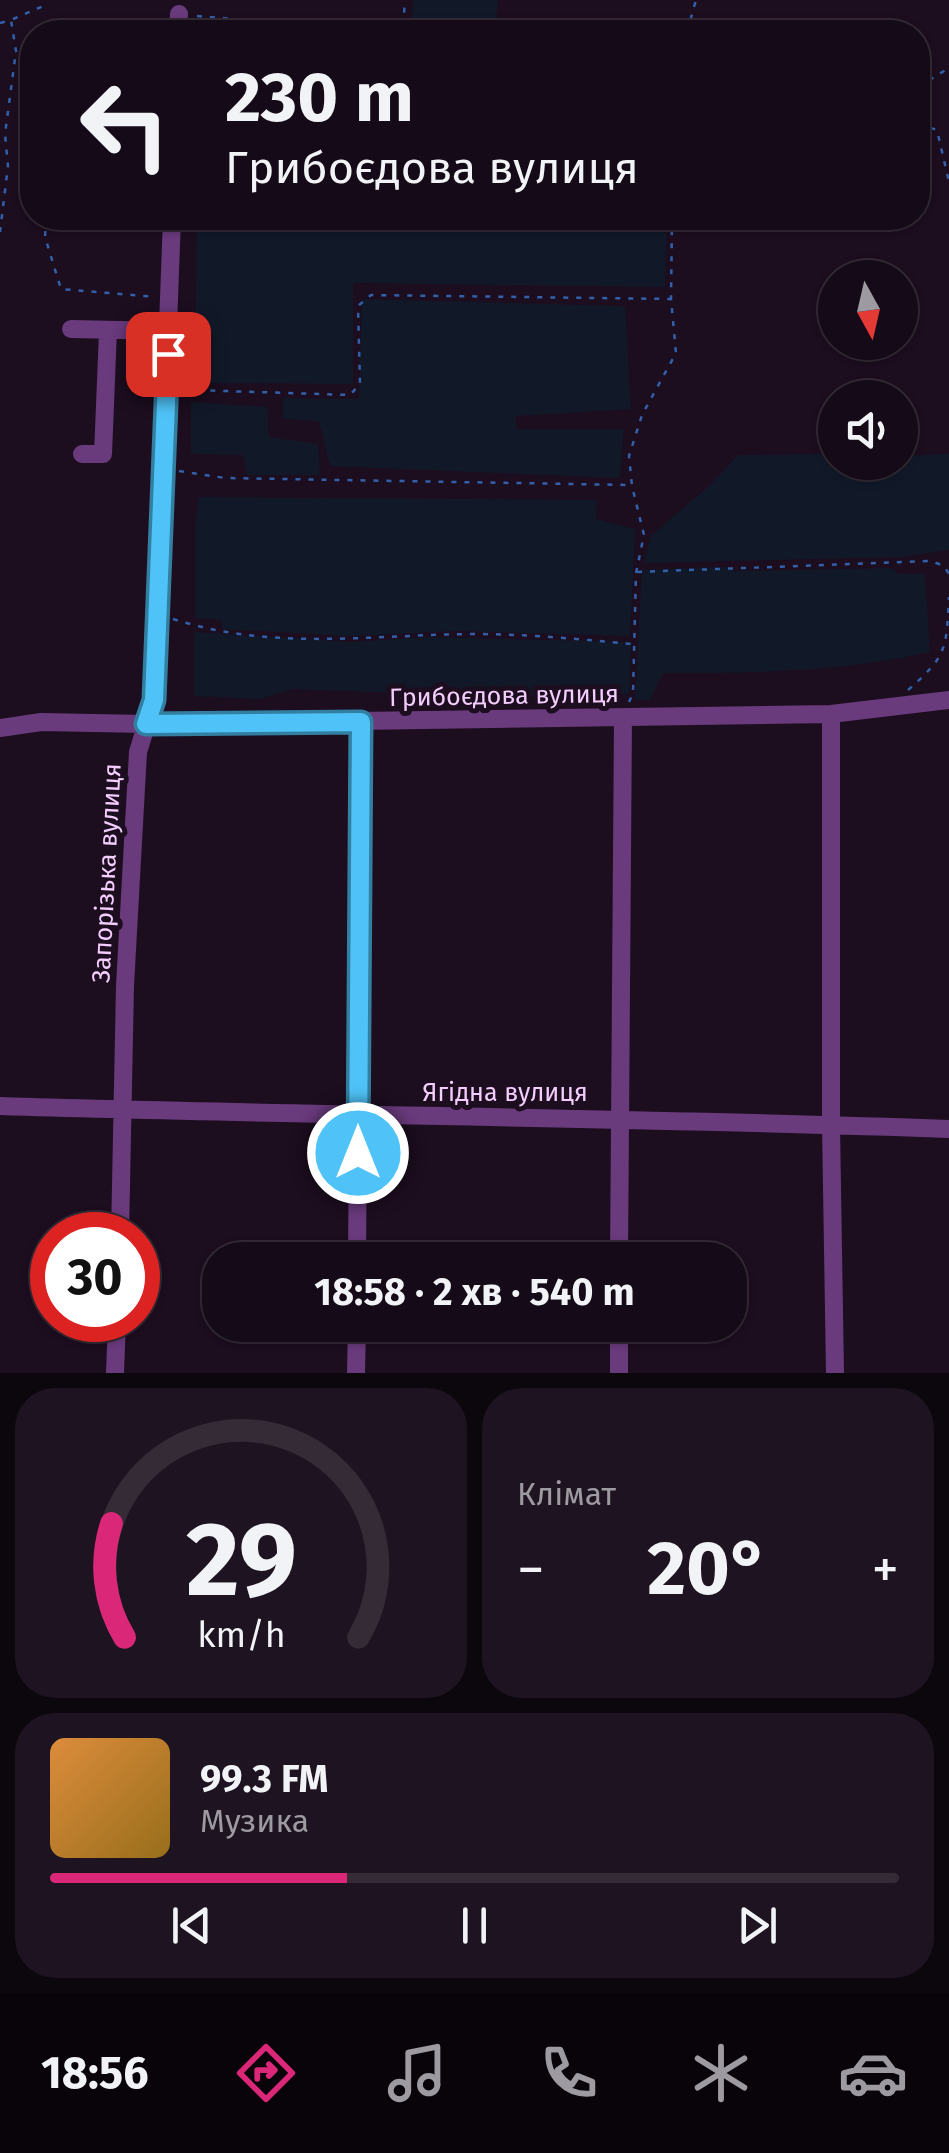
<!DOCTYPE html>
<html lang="uk">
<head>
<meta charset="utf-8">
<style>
  body { margin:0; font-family:"Fira Sans",sans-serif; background:#1e1320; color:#f1f3f6; height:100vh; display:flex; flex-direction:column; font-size:38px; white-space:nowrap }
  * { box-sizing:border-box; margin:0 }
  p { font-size:32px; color:#9d9aa1 }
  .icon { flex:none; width:55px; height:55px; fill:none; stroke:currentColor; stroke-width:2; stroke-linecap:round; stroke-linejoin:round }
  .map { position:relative; height:1373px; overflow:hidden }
  .details { display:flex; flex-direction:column; gap:15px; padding:15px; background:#0c060d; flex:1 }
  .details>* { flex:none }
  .top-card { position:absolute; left:20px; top:20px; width:910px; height:210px; border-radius:40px; box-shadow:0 2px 8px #0004,0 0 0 2px #342b36; background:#150a17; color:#f1f3f6; overflow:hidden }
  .needle { width:65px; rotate:172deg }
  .tools { position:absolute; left:818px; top:260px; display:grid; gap:20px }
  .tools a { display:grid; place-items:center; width:100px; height:100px; border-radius:50%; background:#150a17; box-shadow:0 2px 8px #0004,0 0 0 2px #342b36; font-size:50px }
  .speed { position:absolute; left:30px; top:1212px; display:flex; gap:20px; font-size:50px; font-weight:700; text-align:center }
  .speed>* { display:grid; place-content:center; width:130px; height:130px; border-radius:50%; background:#150a17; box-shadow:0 2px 8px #0004,0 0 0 2px #342b36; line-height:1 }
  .speed .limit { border:15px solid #d22; background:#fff; color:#111 }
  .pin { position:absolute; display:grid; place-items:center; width:85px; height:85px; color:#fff; margin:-42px; border-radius:20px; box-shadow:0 5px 15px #0006 }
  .me { position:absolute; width:110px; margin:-55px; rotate:0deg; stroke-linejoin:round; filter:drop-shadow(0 0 8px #0008) }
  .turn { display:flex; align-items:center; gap:35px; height:210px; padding:0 40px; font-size:45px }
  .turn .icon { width:130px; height:130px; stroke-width:2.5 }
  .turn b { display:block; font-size:70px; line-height:85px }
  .big { font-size:75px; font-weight:700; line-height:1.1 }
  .details .card { flex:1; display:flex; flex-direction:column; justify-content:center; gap:15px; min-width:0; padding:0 35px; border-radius:40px; background:#1e1320 }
  .details .dial { align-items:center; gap:0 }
  .dial svg { height:260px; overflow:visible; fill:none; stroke:#342b36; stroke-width:7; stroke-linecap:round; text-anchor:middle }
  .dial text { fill:#f1f3f6; stroke:none }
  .song { display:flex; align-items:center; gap:30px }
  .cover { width:120px; height:120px; border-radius:15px; background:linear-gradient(135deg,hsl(30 70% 55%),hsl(40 70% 35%)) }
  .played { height:10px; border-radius:5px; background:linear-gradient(90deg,#db2777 35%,#342b36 35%) }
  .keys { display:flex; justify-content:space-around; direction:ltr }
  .heat { display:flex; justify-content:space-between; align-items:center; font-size:55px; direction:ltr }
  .details .tiles { flex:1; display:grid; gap:15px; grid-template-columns:1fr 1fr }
  .card:last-child { grid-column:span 2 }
  .trip { position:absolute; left:202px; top:1242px; width:545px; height:100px; border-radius:40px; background:#150a17; box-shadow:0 2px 8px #0004,0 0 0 2px #342b36; font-weight:700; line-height:100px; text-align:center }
  .dock { display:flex; height:160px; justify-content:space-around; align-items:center; background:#080409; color:#9d9aa1 }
  .dock .icon { width:70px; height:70px }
  .dock .active { color:#db2777 }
  .dock b { font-size:45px; color:#f1f3f6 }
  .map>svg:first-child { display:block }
  .green { fill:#111929 }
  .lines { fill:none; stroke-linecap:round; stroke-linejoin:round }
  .path { stroke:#3261ac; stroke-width:2.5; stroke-dasharray:5 8; stroke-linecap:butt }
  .minor { stroke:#693a7c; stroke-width:18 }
  .route-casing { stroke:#337fa1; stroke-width:25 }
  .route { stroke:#4fc3f7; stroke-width:18 }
  .labels { text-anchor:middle; stroke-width:10; stroke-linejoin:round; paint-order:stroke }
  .street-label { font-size:25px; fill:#f3cdfd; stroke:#1c0d1f }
</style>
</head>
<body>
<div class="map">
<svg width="949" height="1373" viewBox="0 0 949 1373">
  <rect width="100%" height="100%" fill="#1c0d1f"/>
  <path class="green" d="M413,0H498L496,20L412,18Z
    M197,218H667L665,287L353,283V384L195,383Z
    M362,299L625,306L631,409L516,416V429H624L620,478L330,466L319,421L283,419V398L359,399Z
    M191,402L267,407L269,437L318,444L320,475H247L243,455L191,454Z
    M835,454V462L885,465L886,463L900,462V456L949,454V550L900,557L644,563L650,537L711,484L738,455Z
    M199,497L597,500L596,519L635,529L630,636L459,631L347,636L222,629L221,620L195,618V526Z
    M722,567L734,571L892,568L898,574H925L930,652C841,672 754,673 663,673L650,700H635L642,570Z
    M194,632L350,642L427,637L631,642L629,694L550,700L522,694L479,692L426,694L293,689L259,699L194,696Z"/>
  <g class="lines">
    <path class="path" d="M197,16L358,29L403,27L405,0
      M13,19L48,4
      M0,23L11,20L16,51L32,81
      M403,27L666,29L672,32
      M687,32L696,0
      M918,87L949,68
      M918,124L937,130L949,182
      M46,218L45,237L61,289L156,297
      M0,232L8,166L5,134L16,51
      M183,359L187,360L193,390L350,395L360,384L358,306L371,295L671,299
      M179,471L225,478L630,485
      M637,572L931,561L944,566L949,574
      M173,619C273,651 369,635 471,634C525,634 579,639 632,644
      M908,690C948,655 946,649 949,597
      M629,702L633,693L636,573L644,535L632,486L629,456L642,415L676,353L671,299L672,218"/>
    <path class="minor" d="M178,32L179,14
      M71,329L168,331
      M82,454H103L108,331
      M831,714V1125L835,1373
      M0,728L41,722L146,724L831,714L949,700
      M0,1106C316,1116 633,1117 949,1129
      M120,1235L125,986L138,752L154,700L172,218
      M357,1260L361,722
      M619,1260L623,719
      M115,1373L117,1320
      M356,1373L357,1325
      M619,1373V1325"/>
  </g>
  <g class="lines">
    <defs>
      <path id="route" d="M168,354L154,700L146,724L361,722L358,1153"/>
    </defs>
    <use href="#route" class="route-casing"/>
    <use href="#route" class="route"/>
  </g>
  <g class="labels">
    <g class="street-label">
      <text transform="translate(504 695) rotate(-1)" y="9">Грибоєдова вулиця</text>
      <text transform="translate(106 873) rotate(-87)" y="9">Запорізька вулиця</text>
      <text x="505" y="1101">Ягідна вулиця</text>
    </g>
  </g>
</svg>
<div class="tools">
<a><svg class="needle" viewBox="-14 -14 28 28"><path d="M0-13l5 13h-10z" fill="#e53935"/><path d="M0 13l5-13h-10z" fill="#9d9aa1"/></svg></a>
<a><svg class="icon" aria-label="sound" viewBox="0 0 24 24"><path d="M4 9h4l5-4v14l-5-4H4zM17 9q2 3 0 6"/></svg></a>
</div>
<div class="speed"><div class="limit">30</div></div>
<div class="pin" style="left:168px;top:354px;background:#d93025"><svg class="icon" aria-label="arrive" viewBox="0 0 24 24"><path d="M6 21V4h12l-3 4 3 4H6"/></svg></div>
<svg class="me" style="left:358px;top:1153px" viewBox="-20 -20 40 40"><circle r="17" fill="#4fc3f7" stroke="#fff" stroke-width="3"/><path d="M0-11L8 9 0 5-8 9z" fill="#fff"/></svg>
<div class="trip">18:58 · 2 хв · 540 m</div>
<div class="top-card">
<div class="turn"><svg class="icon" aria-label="left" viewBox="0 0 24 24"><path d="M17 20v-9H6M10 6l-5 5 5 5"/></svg><div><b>230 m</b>Грибоєдова вулиця</div></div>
</div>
</div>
<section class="details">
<div class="tiles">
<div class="card dial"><svg viewBox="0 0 100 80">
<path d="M14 69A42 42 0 1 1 86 69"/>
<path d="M14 69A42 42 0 0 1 10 34" stroke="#db2777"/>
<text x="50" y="56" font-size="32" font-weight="700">29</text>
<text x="50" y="72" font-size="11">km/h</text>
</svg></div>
<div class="card"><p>Клімат</p>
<div class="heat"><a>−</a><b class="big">20°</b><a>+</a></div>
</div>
<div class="card">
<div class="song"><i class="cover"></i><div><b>99.3 FM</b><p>Музика</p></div></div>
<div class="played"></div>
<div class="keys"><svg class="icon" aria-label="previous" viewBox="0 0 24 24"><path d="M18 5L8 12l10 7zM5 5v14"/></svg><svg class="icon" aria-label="pause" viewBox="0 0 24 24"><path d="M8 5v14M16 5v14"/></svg><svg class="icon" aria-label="next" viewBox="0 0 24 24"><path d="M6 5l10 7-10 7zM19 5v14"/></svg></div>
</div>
</div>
</section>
<nav class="dock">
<b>18:56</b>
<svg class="icon active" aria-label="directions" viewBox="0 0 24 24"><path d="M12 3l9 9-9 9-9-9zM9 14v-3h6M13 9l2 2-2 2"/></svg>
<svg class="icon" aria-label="music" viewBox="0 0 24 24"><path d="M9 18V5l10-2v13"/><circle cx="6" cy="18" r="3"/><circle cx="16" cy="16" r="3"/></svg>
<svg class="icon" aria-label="phone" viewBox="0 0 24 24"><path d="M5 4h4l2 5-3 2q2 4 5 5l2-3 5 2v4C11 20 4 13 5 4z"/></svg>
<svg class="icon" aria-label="climate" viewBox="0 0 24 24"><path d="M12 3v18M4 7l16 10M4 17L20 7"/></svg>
<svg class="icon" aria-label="car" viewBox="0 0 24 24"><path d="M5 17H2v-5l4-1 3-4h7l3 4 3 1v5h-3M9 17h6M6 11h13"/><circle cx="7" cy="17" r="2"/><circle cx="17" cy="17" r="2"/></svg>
</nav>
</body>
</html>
